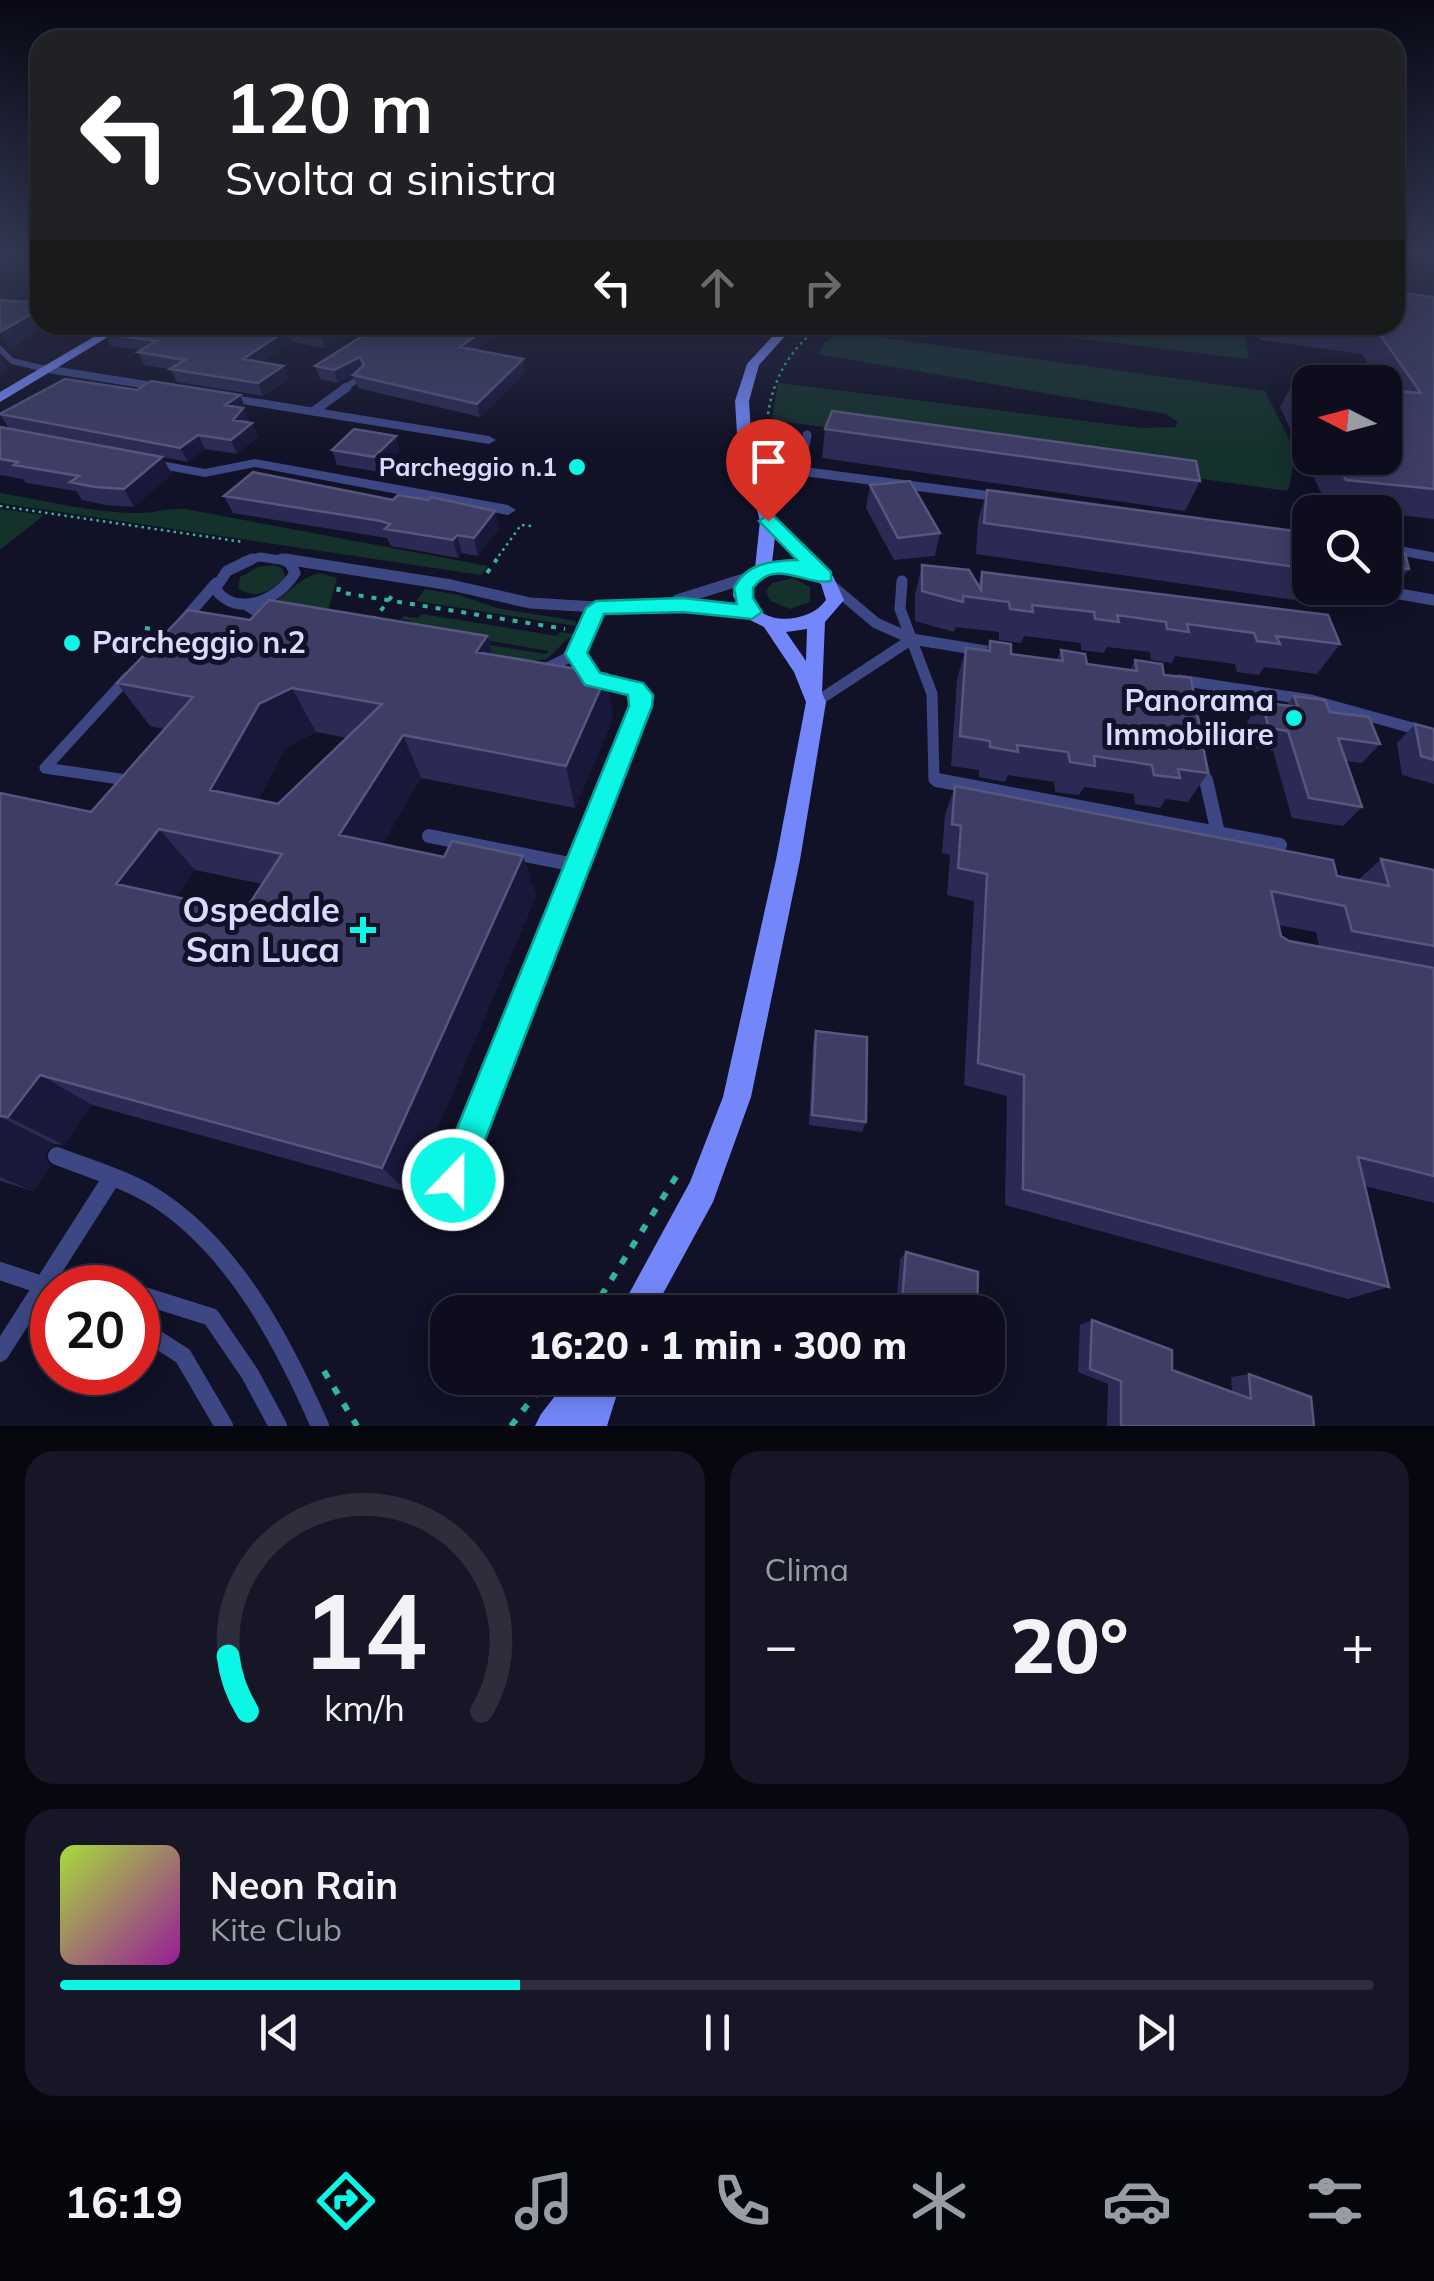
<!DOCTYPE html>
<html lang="it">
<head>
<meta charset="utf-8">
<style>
  body { margin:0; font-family:Mulish,sans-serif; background:#161626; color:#f1f3f6; height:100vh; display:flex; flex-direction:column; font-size:38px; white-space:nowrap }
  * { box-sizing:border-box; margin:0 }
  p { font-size:32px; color:#9a9ca4 }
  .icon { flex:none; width:55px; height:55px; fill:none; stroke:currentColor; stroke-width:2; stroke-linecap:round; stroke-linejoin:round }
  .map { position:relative; height:1426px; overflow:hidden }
  .details { display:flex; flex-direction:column; gap:25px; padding:25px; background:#070710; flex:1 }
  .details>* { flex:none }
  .hud { position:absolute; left:30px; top:30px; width:1375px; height:305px; border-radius:30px; box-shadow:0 5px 25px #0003,0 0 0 2px #2d2d3b; background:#202124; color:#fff; overflow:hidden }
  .needle { width:65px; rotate:276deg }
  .controls { position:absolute; left:1292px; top:365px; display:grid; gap:20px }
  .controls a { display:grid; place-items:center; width:110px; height:110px; border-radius:20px; background:#0d0d1d; box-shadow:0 5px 25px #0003,0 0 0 2px #2d2d3b; font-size:50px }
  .speed { position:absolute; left:30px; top:1265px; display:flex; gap:20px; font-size:50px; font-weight:700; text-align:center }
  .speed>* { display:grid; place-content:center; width:130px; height:130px; border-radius:50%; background:#0d0d1d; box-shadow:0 5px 25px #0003,0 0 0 2px #2d2d3b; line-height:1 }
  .speed .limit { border:15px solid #d22; background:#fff; color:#111 }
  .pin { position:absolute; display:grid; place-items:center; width:85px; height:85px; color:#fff; margin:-102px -42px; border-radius:50% 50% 50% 0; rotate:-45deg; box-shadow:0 0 10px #0007 }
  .pin .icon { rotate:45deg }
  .me { position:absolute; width:110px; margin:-55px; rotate:22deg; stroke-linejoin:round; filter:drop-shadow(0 0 8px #0008) }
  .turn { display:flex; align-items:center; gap:35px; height:210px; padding:0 30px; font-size:45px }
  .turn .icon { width:130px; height:130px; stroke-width:2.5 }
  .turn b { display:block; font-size:70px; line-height:85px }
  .lanes { display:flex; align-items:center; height:95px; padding:0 30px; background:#0003; justify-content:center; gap:50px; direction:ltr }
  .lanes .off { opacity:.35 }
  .big { font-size:75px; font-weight:800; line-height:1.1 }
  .details .card { flex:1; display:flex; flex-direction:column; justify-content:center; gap:15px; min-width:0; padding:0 35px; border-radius:30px; background:#161626 }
  .details .dial { align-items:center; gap:0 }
  .dial svg { height:260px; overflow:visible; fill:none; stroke:#2d2d3b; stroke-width:7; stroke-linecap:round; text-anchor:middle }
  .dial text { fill:#f1f3f6; stroke:none }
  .song { display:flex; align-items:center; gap:30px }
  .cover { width:120px; height:120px; border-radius:15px; background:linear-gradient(135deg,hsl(80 70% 55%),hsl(300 70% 35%)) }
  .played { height:10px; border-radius:5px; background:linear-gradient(90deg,#0bf6e4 35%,#2d2d3b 35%) }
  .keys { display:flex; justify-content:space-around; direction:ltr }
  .heat { display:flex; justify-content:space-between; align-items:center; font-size:55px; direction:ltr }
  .details .tiles { flex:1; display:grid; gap:25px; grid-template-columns:1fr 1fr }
  .card:last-child { grid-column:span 2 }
  .trip { position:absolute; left:430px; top:1295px; width:575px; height:100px; border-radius:30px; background:#0d0d1d; box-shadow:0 5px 25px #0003,0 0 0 2px #2d2d3b; font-weight:800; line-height:100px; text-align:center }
  .tab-bar { display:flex; height:160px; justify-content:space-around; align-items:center; background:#05050c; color:#9a9ca4 }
  .tab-bar .icon { width:70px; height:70px }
  .tab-bar .current { color:#0bf6e4 }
  .tab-bar b { font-size:45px; color:#f1f3f6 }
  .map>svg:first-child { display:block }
  .green { fill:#14312b }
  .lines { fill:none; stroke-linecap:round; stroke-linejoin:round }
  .path-far2 { stroke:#34b596; stroke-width:2.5; stroke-dasharray:2.5 4; stroke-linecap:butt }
  .path-far1 { stroke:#34b596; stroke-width:4; stroke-dasharray:5 8; stroke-linecap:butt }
  .path { stroke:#34b596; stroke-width:6; stroke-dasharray:8 11; stroke-linecap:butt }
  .lane-far4 { stroke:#3d4784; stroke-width:6 }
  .lane-far3 { stroke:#3d4784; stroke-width:9 }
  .lane-far2 { stroke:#3d4784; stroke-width:11 }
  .lane-far1 { stroke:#3d4784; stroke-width:14 }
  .lane { stroke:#3d4784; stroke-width:18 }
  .street { fill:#3d4784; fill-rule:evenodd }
  .secondary { fill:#7387fa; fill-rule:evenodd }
  .wall { fill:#2b2a54; fill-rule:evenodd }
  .shaded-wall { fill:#19183a }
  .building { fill:#3e3d66; stroke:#56567e; stroke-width:2.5; fill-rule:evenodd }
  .route { fill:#0bf6e4; stroke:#07a094; stroke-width:2.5 }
  .poi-dot { fill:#0bf6e4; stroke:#111127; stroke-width:4 }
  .labels { text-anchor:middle; stroke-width:10; stroke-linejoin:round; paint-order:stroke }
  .far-poi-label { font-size:25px; font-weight:bold; fill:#d8dafe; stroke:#111127; text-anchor:end }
  .poi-label { font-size:30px; font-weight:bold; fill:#d8dafe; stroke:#111127; text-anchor:start }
  .near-poi-label { font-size:35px; font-weight:bold; fill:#d8dafe; stroke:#111127; text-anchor:end }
</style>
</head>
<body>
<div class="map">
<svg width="1434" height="1426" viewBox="0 0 1434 1426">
  <rect width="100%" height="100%" fill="#111127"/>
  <path class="green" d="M966,325H1243L1249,359Z
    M843,332L1265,391L1296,453L1288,491L772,420L778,383L1142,428L1175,427L1178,422L1166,414L818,354L824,343Z
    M0,493C43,500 88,512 132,513C151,514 165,508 185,509L488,566L481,575L0,503Z
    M0,509L44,515L0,550Z
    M274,565L282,568L285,576C274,591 254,601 238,588L240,577L258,567Z
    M319,573L337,578L328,611L266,608C284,597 300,578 319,573Z
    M793,578L810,587V602L790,609L770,601L766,591L772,583Z
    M425,589L459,595L497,608L576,621L575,626L416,601Z
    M422,614L557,636L560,632L573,634L547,659L512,664L405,631L546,654L549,651L408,627L411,621L401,619L404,616L418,618Z"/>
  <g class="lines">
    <path class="path-far2" d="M768,414C774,375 791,349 821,325
      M0,506L243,542
      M495,561L521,525L532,526"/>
    <path class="path-far1" d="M487,573L497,559
      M339,587L338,592L565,629
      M373,621L394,593
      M145,628L167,631"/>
    <path class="path" d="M591,1312L679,1172
      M324,1371L357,1426
      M511,1426L548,1378"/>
    <path class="lane-far4" d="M0,349L12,361L46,369
      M344,389L362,376"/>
    <path class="lane-far3" d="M314,411L347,387
      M807,435L800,471L999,497
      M1385,548L1434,557
      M285,559L300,561
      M244,561L260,557L287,561"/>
    <path class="lane-far2" d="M252,559L227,571L215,589C238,619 278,600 295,573L290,563L282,559
      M285,559L451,585L530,603L596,607L683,605L752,612
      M902,581L900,609L932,694L934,779L950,782
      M1366,588L1434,600
      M677,600L750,577
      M245,604L268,619
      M183,621L216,583
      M912,639L998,653
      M545,669L576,654L596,607
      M593,680L635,688L642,695L610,782
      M1179,680L1311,700L1434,734
      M816,702L912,639L876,623L832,586
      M1202,763L1206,782
      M120,779L45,768L128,677"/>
    <path class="lane-far1" d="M937,780L1280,845
      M1206,780L1218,833
      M429,836L580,866
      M498,1065L611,780"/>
    <path class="lane" d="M57,1156C90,1169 126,1179 156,1198C235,1249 283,1342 320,1426
      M439,1215L499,1062
      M0,1271L48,1287
      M45,1285L77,1280L119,1288
      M138,1294L211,1317L250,1374L278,1426
      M138,1327L183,1356L224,1426
      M0,1353L111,1179"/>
    <path class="street" d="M46,365L172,385L179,389L172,393L42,372V366Z
      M216,392L489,436L496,440L489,444L211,399L209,396Z
      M144,458L205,469L255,459L508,505L516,510L508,515L255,467L205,477L139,465L137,462Z"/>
    <path class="secondary" d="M114,325H128L0,402V392Z
      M783,325H795L759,365L749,401L751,433L776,520L833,576L844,600L825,622L822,693L826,702L800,860L751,1097L713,1202L653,1312H619L690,1182L723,1097L776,860L806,702L794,672L764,627L750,620L733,596L734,587L741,576L755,568L760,521L737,433L735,401L747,364ZM775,537L799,562L772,563ZM795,571L821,584L826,600C806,629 741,625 754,584L771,574ZM807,629L806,661L786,632Z
      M569,1378H622L607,1426H535L541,1414Z"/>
  </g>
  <path class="wall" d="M1434,297V519L1328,507L1314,478L1324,461L1323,458H1385V382H1380L1362,354L1260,340L1257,325H1395Z
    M127,325H354L325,348L293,342L262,362L283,366L288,379L263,396L177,382L170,369L144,365L138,352L140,350L111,346L104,333Z
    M409,325H509L476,350L525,372L480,417L358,388L353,375L338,383L320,379L315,366L395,334Z
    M1294,381L1310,382V437L1293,435L1280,407Z
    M137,390L240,395L246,409L244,410L249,422L252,423L258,437L237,454L205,449L188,462L162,457L172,474L134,507L106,505L82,500L76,491L26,483L23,479L0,475V427L9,428L0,415Z
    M825,429L1200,481L1185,511L822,458Z
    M332,450H400L379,472L337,465Z
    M870,485L940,533L935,556L894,560L866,508Z
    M987,490L1310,555V578L1295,600L976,554L978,520Z
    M224,496L495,511L499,528L478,556L462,553L458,558L391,546L387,538L233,513Z
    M1385,549L1409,569L1398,584L1385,583Z
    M922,565L978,585L982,572L1340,644L1317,674L1264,667L1259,675L1237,672L1235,664L1175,656L1172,663L1151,660L1150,652L1107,647L1104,653L1081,650V643L1024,636L1021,643L999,640V632L956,627L954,632L915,621V595Z
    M250,620L487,636L493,655L613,718L575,808L421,778L382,844L444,857L523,856L536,896L410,1193L92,1105L64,1145L54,1144L46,1151L45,1159L50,1166L33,1191L0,1181V793L91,812L164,729L150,726L117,683ZM316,732L347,738L278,804L258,800L285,748ZM195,870L262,884L244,912L175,897Z
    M990,641L1011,654L1057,660L1061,650L1087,664L1130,670L1135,660L1164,675L1208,773L1188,802L1166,799L1160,808L1135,804L1134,794L1084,787L1079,795L1055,792L1054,782L1008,775L1005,782L979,777V770L951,766L957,679L966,648L986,651Z
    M1294,696L1330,712L1380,744L1362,763L1346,761L1362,807L1343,826L1292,818L1273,751L1254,748L1247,722L1261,702L1286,706Z
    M1415,724L1434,729V784L1402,775L1397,743Z
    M955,786L1358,880L1381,859L1434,870V1203L1365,1186L1389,1287L1348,1299L1005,1205L1007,1096L964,1085L974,901L947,895L950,855L942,853L945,815ZM1278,925L1316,932L1319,946L1289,941L1281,936Z
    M816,1031L866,1122L862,1132L809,1125L813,1043Z
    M906,1252L977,1312H913L896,1308L900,1259Z
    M1092,1320L1172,1370L1232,1392L1231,1377L1249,1374L1314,1426H1107L1108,1384L1078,1372L1080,1325Z"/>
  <path class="shaded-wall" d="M40,309V325H50L10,349L0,332Z
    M335,325H354L325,348L321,336Z
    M490,325H509L463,360L460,347Z
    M288,329L293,342L248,372L243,359Z
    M0,356L8,370L0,375Z
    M360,357L364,369L338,383L334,370Z
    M523,359L525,372L480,417L477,404Z
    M283,366L288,379L263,396L258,383Z
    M240,395L246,409L244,410L249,422L252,423L258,437L237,454L231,440L225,405Z
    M198,435L205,449L188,462L180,448Z
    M396,436L400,450L379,472L374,457Z
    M162,457L172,474L134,507L124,489Z
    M495,511L499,528L478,556L474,538Z
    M457,535L462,553L458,558L453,540Z
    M487,636L499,680L476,652Z
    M607,674L613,718L575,808L566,766Z
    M292,688L316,732L285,748L241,832L210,790L259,704Z
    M403,735L421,778L364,876L339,835Z
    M159,829L195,870L156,923L116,884Z
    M523,856L536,896L410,1193L382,1168Z
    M40,1075L92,1105L64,1145L8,1117Z
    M0,1117L54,1144L46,1151L45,1159L50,1166L33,1191L0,1177Z"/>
  <path class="building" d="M1395,292L1434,297V489L1346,480L1334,458H1385V390L1421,393L1376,329L1347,325H1395Z
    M0,300L40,303V309L0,332Z
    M127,325H335L321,336L288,329L243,359L283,366L258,383L170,369L185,360L138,352L156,341L104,333Z
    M409,325H490L460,347L523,359L477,404L353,375L364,365L360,357L334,370L315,366L372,330L395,334Z
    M65,379L137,390L151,381L240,395L225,405L243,408L233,420L252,423L231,440L198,435L180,448L0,414Z
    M1294,381L1310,382V408H1307Z
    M832,411L1196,461L1200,481L825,429Z
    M0,427L162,457L124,489L95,487L70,482L79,476L14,465L18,462L0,459Z
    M354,429L396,436L374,457L332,450Z
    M253,472L393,500L398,495L428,500L431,497L495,511L474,538L457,535L453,540L385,529L390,524L381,521L224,496Z
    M910,481L940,533L898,538L870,485Z
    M987,490L1302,532L1310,555V569L984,523Z
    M1385,549L1405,553L1409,569L1385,566Z
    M922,565L969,570L981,590L982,572L1328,615L1340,644L1276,636L1280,644L1257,641L1254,633L1187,624L1189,632L1167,629L1166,622L1117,615L1119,622L1095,619L1094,612L1032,605L1033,612L1010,609L1009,602L963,596V602L922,591Z
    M269,600L487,636L476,652L607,674L566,766L403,735L339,835L444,857L452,841L523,856L382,1168L40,1075L8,1117L0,1116V793L91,812L193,697L117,683L188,610L250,620ZM292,688L382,704L278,804L210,790L259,704ZM159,829L282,854L244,912L116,884Z
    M990,641L1011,644V654L1063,661L1061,650L1085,654L1087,664L1137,671L1135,660L1162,664L1164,675L1191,678L1208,773L1178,769L1180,778L1154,775L1152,765L1094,756L1095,766L1070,762L1068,752L1017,745L1018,752L990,747V741L960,736L966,648L990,651Z
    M1294,696L1325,700L1330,712L1369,717L1380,744L1338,738L1362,807L1309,798L1288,731L1269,728L1261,702L1298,707Z
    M1415,724L1434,729V760L1421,756Z
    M955,786L1333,860L1337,876L1389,886L1381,859L1434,870V946L1352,931L1345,906L1271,891L1281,936L1289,941L1434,968V1176L1358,1157L1389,1287L1023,1189L1024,1075L978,1063L987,874L958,868L961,826L952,824Z
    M816,1031L867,1037L866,1122L812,1115Z
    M906,1252L978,1272L977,1312H938L902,1302Z
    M1092,1320L1172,1350V1370L1251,1399L1249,1374L1311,1397L1314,1426H1121V1381L1090,1369Z"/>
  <linearGradient id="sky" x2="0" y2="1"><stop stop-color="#090915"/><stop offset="0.56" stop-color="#323852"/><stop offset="1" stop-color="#323852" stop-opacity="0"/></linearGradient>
  <rect width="1434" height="453" fill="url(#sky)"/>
  <path class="route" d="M768,515L775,517L831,572V581C803,586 776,557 753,588V598L762,612L752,619L683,612L604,614L587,653L600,673L643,683L653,695L652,706L465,1192L453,1197L441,1192L436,1180L629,706L628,695L585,685L565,654L586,608L596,601L683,598L737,604L734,588C746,563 771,561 797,560L759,521Z"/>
  <g class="poi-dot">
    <circle cx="577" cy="467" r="10"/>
    <circle cx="72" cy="643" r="10"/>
    <circle cx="1294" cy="718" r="10"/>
    <path d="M358 915h10v10h10v10h-10v10h-10v-10h-10v-10h10z"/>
  </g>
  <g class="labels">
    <g class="far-poi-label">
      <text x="557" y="476">Parcheggio n.1</text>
    </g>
    <g class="poi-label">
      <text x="92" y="653">Parcheggio n.2</text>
      <text x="1274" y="711" text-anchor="end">Panorama<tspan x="1274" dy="34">Immobiliare</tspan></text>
    </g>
    <g class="near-poi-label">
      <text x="340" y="922">Ospedale<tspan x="340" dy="40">San Luca</tspan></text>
    </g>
  </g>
</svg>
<div class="controls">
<a><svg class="needle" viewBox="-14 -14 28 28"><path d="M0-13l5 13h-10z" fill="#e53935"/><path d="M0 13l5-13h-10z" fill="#9a9ca4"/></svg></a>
<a><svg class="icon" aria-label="search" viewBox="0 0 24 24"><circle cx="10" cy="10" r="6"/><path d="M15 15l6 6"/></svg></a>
</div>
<div class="speed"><div class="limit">20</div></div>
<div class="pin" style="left:768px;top:521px;background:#d93025"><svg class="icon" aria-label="arrive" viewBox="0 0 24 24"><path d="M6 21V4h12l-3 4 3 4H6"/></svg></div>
<svg class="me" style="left:453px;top:1180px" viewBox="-20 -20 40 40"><circle r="17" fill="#0bf6e4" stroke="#fff" stroke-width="3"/><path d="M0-11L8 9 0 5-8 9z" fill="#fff"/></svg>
<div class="trip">16:20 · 1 min · 300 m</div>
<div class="hud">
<div class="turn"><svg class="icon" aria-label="left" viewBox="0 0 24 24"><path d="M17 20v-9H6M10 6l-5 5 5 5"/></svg><div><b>120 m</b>Svolta a sinistra</div></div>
<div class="lanes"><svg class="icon" aria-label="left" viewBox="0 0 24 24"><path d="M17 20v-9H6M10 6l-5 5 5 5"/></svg><svg class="icon off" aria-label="ahead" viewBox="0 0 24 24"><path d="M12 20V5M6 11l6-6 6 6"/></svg><svg class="icon off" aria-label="right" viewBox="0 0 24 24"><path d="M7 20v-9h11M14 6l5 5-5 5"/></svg></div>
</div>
</div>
<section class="details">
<div class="tiles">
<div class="card dial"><svg viewBox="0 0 100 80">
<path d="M14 69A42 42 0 1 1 86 69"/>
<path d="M14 69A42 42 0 0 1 8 52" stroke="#0bf6e4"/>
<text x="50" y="56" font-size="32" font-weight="700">14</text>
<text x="50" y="72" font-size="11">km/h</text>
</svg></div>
<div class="card"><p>Clima</p>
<div class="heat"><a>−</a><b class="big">20°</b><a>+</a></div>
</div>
<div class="card">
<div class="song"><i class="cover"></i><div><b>Neon Rain</b><p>Kite Club</p></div></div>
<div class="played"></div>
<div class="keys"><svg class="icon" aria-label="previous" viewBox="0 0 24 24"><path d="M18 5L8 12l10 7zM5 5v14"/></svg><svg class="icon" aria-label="pause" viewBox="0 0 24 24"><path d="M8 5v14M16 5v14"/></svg><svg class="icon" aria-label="next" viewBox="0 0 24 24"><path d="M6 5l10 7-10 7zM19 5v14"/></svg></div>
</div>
</div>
</section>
<nav class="tab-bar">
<b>16:19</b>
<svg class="icon current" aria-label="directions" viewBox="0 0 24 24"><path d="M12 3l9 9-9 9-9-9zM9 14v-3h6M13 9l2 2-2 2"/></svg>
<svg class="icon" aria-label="music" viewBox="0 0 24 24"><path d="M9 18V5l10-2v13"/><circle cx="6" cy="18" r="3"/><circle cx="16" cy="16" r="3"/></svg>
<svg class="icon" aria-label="phone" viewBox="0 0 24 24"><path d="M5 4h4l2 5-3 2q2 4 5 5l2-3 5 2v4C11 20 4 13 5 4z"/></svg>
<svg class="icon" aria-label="climate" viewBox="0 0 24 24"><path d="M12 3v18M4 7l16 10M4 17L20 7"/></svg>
<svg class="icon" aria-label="car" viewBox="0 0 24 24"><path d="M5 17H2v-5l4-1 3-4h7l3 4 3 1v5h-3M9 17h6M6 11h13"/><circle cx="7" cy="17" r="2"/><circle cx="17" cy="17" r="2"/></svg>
<svg class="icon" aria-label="filters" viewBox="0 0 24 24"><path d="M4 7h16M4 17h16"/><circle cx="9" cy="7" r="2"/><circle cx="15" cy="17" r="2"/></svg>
</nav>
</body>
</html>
